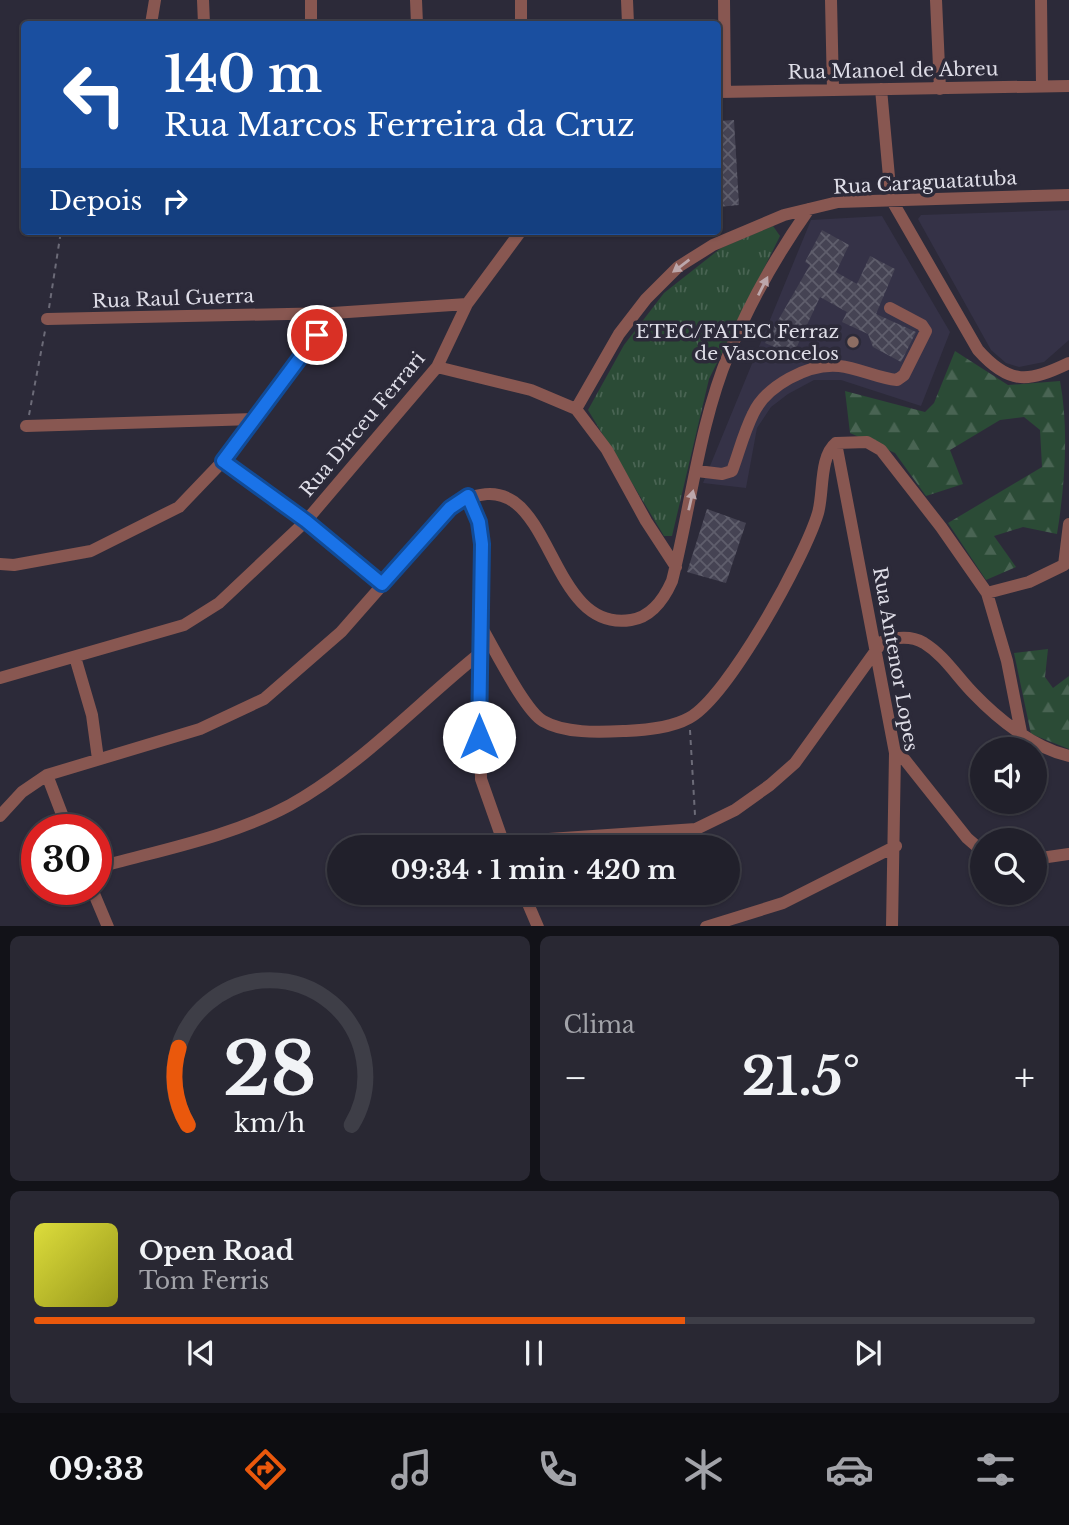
<!DOCTYPE html>
<html lang="pt">
<head>
<meta charset="utf-8">
<style>
  body { margin:0; font-family:"Libre Baskerville",serif; background:#292833; color:#f1f3f6; height:100vh; display:flex; flex-direction:column; font-size:26px; white-space:nowrap }
  * { box-sizing:border-box; margin:0 }
  p { font-size:23px; color:#a2a3a9 }
  .icon { flex:none; width:38px; height:38px; fill:none; stroke:currentColor; stroke-width:2; stroke-linecap:round; stroke-linejoin:round }
  .map { position:relative; height:926px; overflow:hidden }
  .panel { display:flex; flex-direction:column; gap:10px; padding:10px; background:#121218; flex:1 }
  .panel>* { flex:none }
  .guide { position:absolute; left:21px; top:21px; width:700px; height:214px; border-radius:7px; box-shadow:0 2px 5px #0004,0 0 0 2px #3e3e47; background:#1a4fa0; color:#fff; overflow:hidden }
  .buttons { position:absolute; left:970px; top:737px; display:grid; gap:14px }
  .buttons a { display:grid; place-items:center; width:77px; height:77px; border-radius:50%; background:#21202b; box-shadow:0 2px 5px #0004,0 0 0 2px #3e3e47; font-size:35px }
  .speed { position:absolute; left:21px; top:814px; display:flex; gap:14px; font-size:35px; font-weight:700; text-align:center }
  .speed>* { display:grid; place-content:center; width:91px; height:91px; border-radius:50%; background:#21202b; box-shadow:0 2px 5px #0004,0 0 0 2px #3e3e47; line-height:1 }
  .speed .limit { border:10px solid #d22; background:#fff; color:#111 }
  .pin { position:absolute; display:grid; place-items:center; width:60px; height:60px; color:#fff; margin:-30px; border:4px solid #fff; border-radius:50%; box-shadow:0 2px 7px #0007 }
  .me { position:absolute; width:77px; margin:-38px; rotate:0deg; stroke-linejoin:round; filter:drop-shadow(0 0 5px #0008) }
  .turn { display:flex; align-items:center; gap:24px; height:147px; padding:0 28px; font-size:32px }
  .turn .icon { width:91px; height:91px; stroke-width:2.5 }
  .turn b { display:block; font-size:49px; line-height:60px }
  .then { display:flex; align-items:center; height:66px; padding:0 28px; background:#0003; gap:14px; font-size:26px }
  .big { font-size:52px; font-weight:700; line-height:1.1 }
  .panel .widget { flex:1; display:flex; flex-direction:column; justify-content:center; gap:10px; min-width:0; padding:0 24px; border-radius:10px; background:#292833 }
  .panel .dial { align-items:center; gap:0 }
  .dial svg { height:182px; overflow:visible; fill:none; stroke:#3e3e47; stroke-width:7; stroke-linecap:round; text-anchor:middle }
  .dial text { fill:#f1f3f6; stroke:none }
  .song { display:flex; align-items:center; gap:21px }
  .cover { width:84px; height:84px; border-radius:10px; background:linear-gradient(135deg,hsl(60 70% 55%),hsl(60 70% 35%)) }
  .played { height:7px; border-radius:4px; background:linear-gradient(90deg,#ea580c 65%,#3e3e47 65%) }
  .keys { display:flex; justify-content:space-around; direction:ltr }
  .heat { display:flex; justify-content:space-between; align-items:center; font-size:38px; direction:ltr }
  .panel .tiles { flex:1; display:grid; gap:10px; grid-template-columns:1fr 1fr }
  .widget:last-child { grid-column:span 2 }
  .trip { position:absolute; left:327px; top:835px; width:413px; height:70px; border-radius:35px; background:#21202b; box-shadow:0 2px 5px #0004,0 0 0 2px #3e3e47; font-weight:700; line-height:70px; text-align:center }
  .tabs { display:flex; height:112px; justify-content:space-around; align-items:center; background:#0d0d11; color:#a2a3a9 }
  .tabs .icon { width:49px; height:49px }
  .tabs .selected { color:#ea580c }
  .tabs b { font-size:32px; color:#f1f3f6 }
  .map>svg:first-child { display:block }
  .built { fill:#353247 }
  .grass { fill:url(#grass-tufts) }
  .forest { fill:url(#forest-firs) }
  .building { fill:url(#building-cross-hatch) }
  .lines { fill:none; stroke-linecap:round; stroke-linejoin:round }
  .path { stroke:#6c6b78; stroke-width:2; stroke-dasharray:5 5; stroke-linecap:butt }
  .minor { stroke:#885751; stroke-width:12 }
  .oneway { fill:#bca7ab }
  .route-casing { stroke:#114b97; stroke-width:18 }
  .route { stroke:#1a73e8; stroke-width:12 }
  .education-dot { fill:#8d6e63; stroke:#2c2a39; stroke-width:2.5 }
  .labels { text-anchor:middle; stroke-width:7; stroke-linejoin:round; paint-order:stroke }
  .street-label { font-size:19px; fill:#dedde7; stroke:#2c2a39 }
  .poi-label { font-size:19px; fill:#dedde7; stroke:#2c2a39; text-anchor:end }
</style>
</head>
<body>
<div class="map">
<svg width="1069" height="927" viewBox="0 0 1069 927">
  <defs>
    <pattern id="grass-tufts" width="24" height="20" patternUnits="userSpaceOnUse" patternTransform="scale(1.75)"><rect width="24" height="20" fill="#2b4b36"/><path d="M3 7l-1-3M5 7V3M7 7l1-3M15 17l-1-3M17 17v-4M19 17l1-3" fill="none" stroke="#496453"/></pattern>
    <pattern id="forest-firs" width="22" height="20" patternUnits="userSpaceOnUse" patternTransform="scale(1.75)"><rect width="22" height="20" fill="#2b4b36"/><path d="M5 1l3.5 6h-7zM16 11l3.5 6h-7z" fill="#496453"/></pattern>
    <pattern id="building-cross-hatch" width="8" height="8" patternUnits="userSpaceOnUse" patternTransform="scale(1.75)"><rect width="8" height="8" fill="#454353"/><path d="M0 0l8 8M0 8l8-8" fill="none" stroke="#5f5e6c"/></pattern>
  </defs>
  <rect width="100%" height="100%" fill="#2c2a39"/>
  <path class="built" d="M1069,210V340L1044,362L1019,367L1006,363L991,350L918,219L921,215Z
    M882,216L950,332L921,406L841,380H814L788,394L771,407L757,428L746,488L703,483L811,220Z"/>
  <path class="grass" d="M773,226L780,236L709,379L672,536H664L588,410L624,345L664,293L721,248Z"/>
  <path class="forest" d="M955,351L1008,385L1060,381C1069,428 1065,485 1057,534L1023,527L994,536L1016,567L986,580L948,523L1042,467L1040,430L1024,417L1000,420L950,450L963,484L926,496L895,453L850,433L845,391L925,412L934,403Z
    M1048,649L1045,677L1053,688L1069,676V749L1031,734L1014,653Z"/>
  <path class="building" d="M734,120L739,205L718,207V121Z
    M822,230L849,245L836,272L857,284L870,256L895,269L876,314L916,332L901,362L873,347L868,334L842,322L847,312L820,297L793,355L765,343L810,265L805,262Z
    M707,509L746,523L726,583L687,572Z"/>
  <g class="lines">
    <path class="path" d="M49,308L61,231
      M29,415L45,331
      M690,730L695,815"/>
    <path class="minor" d="M203,0L204,24
      M311,0V24
      M416,0L417,24
      M521,0V24
      M627,0L628,24
      M724,0L725,92
      M831,0L833,90
      M936,0L940,89
      M1041,0L1042,86
      M151,24L155,0
      M881,89L891,199L978,350C1010,386 1029,382 1069,363
      M718,92L1069,86
      M47,319L333,313L467,304
      M437,367L531,390L576,409L607,450L646,521L676,567
      M576,409L619,334L646,299L678,267L713,245L784,215L838,202L1069,195
      M26,426L254,419
      M836,443L895,753L892,927
      M223,461L306,521L382,584
      M697,471L722,474L732,471C739,452 744,432 753,414C766,386 808,363 839,366C859,368 877,378 897,380L904,375L926,331L922,325L890,308
      M468,497L479,522L482,544L479,654L481,779L505,847
      M0,564L14,565L91,551L179,507L223,461L333,313
      M987,593L1007,661L1021,732
      M479,623C492,644 524,710 543,721C565,734 601,732 626,731C646,730 671,728 689,718C728,697 805,557 818,513C824,492 819,457 836,443L867,442L881,450L941,527L987,593L1029,582L1064,565L1069,524
      M75,657L92,715L98,759
      M0,678L184,625L219,603L306,521L437,367L467,304L521,231
      M895,753L905,760L967,838L982,851
      M47,775L68,830
      M0,816L22,792L47,775L200,729L264,699L341,632L450,508C556,441 539,635 631,620C651,617 664,599 672,581C691,506 699,425 729,353C749,304 778,253 809,209
      M504,842L696,829L735,810L770,785L795,763L882,642C896,637 910,635 924,643C945,656 957,677 974,694C998,719 1034,748 1069,756
      M1034,859L1069,854
      M96,868C160,850 231,837 290,805C360,766 417,704 479,654
      M92,889L108,927
      M523,892L538,927
      M706,927L783,903L896,846"/>
  </g>
  <defs><path id="oneway-solid" d="M-6-.8H1V-3.2L6.5 0L1 3.2V.8H-6Z" transform="scale(1.75)"/></defs>
  <g class="oneway">
    <use href="#oneway-solid" transform="translate(681 266) rotate(143)"/>
    <use href="#oneway-solid" transform="translate(763 286) rotate(-63)"/>
    <use href="#oneway-solid" transform="translate(691 500) rotate(-77)"/>
  </g>
  <g class="lines">
    <defs>
      <path id="route" d="M317,335L223,461L306,521L382,584L450,508L468,496L479,522L482,544L479,737"/>
    </defs>
    <use href="#route" class="route-casing"/>
    <use href="#route" class="route"/>
  </g>
  <circle class="education-dot" cx="853" cy="342" r="7"/>
  <g class="labels">
    <g class="street-label">
      <text transform="translate(893 70) rotate(-1)" y="7">Rua Manoel de Abreu</text>
      <text transform="translate(925 182) rotate(-3)" y="7">Rua Caraguatatuba</text>
      <text transform="translate(173 298) rotate(-2)" y="7">Rua Raul Guerra</text>
      <text transform="translate(362 424) rotate(-50)" y="7">Rua Dirceu Ferrari</text>
      <text transform="translate(896 659) rotate(80)" y="7">Rua Antenor Lopes</text>
    </g>
    <g class="poi-label">
      <text x="839" y="338">ETEC/FATEC Ferraz<tspan x="839" dy="22">de Vasconcelos</tspan></text>
    </g>
  </g>
</svg>
<div class="buttons">
<a><svg class="icon" aria-label="sound" viewBox="0 0 24 24"><path d="M4 9h4l5-4v14l-5-4H4zM17 9q2 3 0 6"/></svg></a>
<a><svg class="icon" aria-label="search" viewBox="0 0 24 24"><circle cx="10" cy="10" r="6"/><path d="M15 15l6 6"/></svg></a>
</div>
<div class="speed"><div class="limit">30</div></div>
<div class="pin" style="left:317px;top:335px;background:#d93025"><svg class="icon" aria-label="arrive" viewBox="0 0 24 24"><path d="M6 21V4h12l-3 4 3 4H6"/></svg></div>
<svg class="me" style="left:479px;top:737px" viewBox="-20 -20 40 40"><circle r="19" fill="#fff"/><path d="M0-13L10 11 0 6-10 11z" fill="#1a73e8"/></svg>
<div class="trip">09:34 · 1 min · 420 m</div>
<div class="guide">
<div class="turn"><svg class="icon" aria-label="left" viewBox="0 0 24 24"><path d="M17 20v-9H6M10 6l-5 5 5 5"/></svg><div><b>140 m</b>Rua Marcos Ferreira da Cruz</div></div>
<div class="then">Depois<svg class="icon" aria-label="right" viewBox="0 0 24 24"><path d="M7 20v-9h11M14 6l5 5-5 5"/></svg></div>
</div>
</div>
<section class="panel">
<div class="tiles">
<div class="widget dial"><svg viewBox="0 0 100 80">
<path d="M14 69A42 42 0 1 1 86 69"/>
<path d="M14 69A42 42 0 0 1 10 35" stroke="#ea580c"/>
<text x="50" y="56" font-size="32" font-weight="700">28</text>
<text x="50" y="72" font-size="11">km/h</text>
</svg></div>
<div class="widget"><p>Clima</p>
<div class="heat"><a>−</a><b class="big">21.5°</b><a>+</a></div>
</div>
<div class="widget">
<div class="song"><i class="cover"></i><div><b>Open Road</b><p>Tom Ferris</p></div></div>
<div class="played"></div>
<div class="keys"><svg class="icon" aria-label="previous" viewBox="0 0 24 24"><path d="M18 5L8 12l10 7zM5 5v14"/></svg><svg class="icon" aria-label="pause" viewBox="0 0 24 24"><path d="M8 5v14M16 5v14"/></svg><svg class="icon" aria-label="next" viewBox="0 0 24 24"><path d="M6 5l10 7-10 7zM19 5v14"/></svg></div>
</div>
</div>
</section>
<nav class="tabs">
<b>09:33</b>
<svg class="icon selected" aria-label="directions" viewBox="0 0 24 24"><path d="M12 3l9 9-9 9-9-9zM9 14v-3h6M13 9l2 2-2 2"/></svg>
<svg class="icon" aria-label="music" viewBox="0 0 24 24"><path d="M9 18V5l10-2v13"/><circle cx="6" cy="18" r="3"/><circle cx="16" cy="16" r="3"/></svg>
<svg class="icon" aria-label="phone" viewBox="0 0 24 24"><path d="M5 4h4l2 5-3 2q2 4 5 5l2-3 5 2v4C11 20 4 13 5 4z"/></svg>
<svg class="icon" aria-label="climate" viewBox="0 0 24 24"><path d="M12 3v18M4 7l16 10M4 17L20 7"/></svg>
<svg class="icon" aria-label="car" viewBox="0 0 24 24"><path d="M5 17H2v-5l4-1 3-4h7l3 4 3 1v5h-3M9 17h6M6 11h13"/><circle cx="7" cy="17" r="2"/><circle cx="17" cy="17" r="2"/></svg>
<svg class="icon" aria-label="filters" viewBox="0 0 24 24"><path d="M4 7h16M4 17h16"/><circle cx="9" cy="7" r="2"/><circle cx="15" cy="17" r="2"/></svg>
</nav>
</body>
</html>
